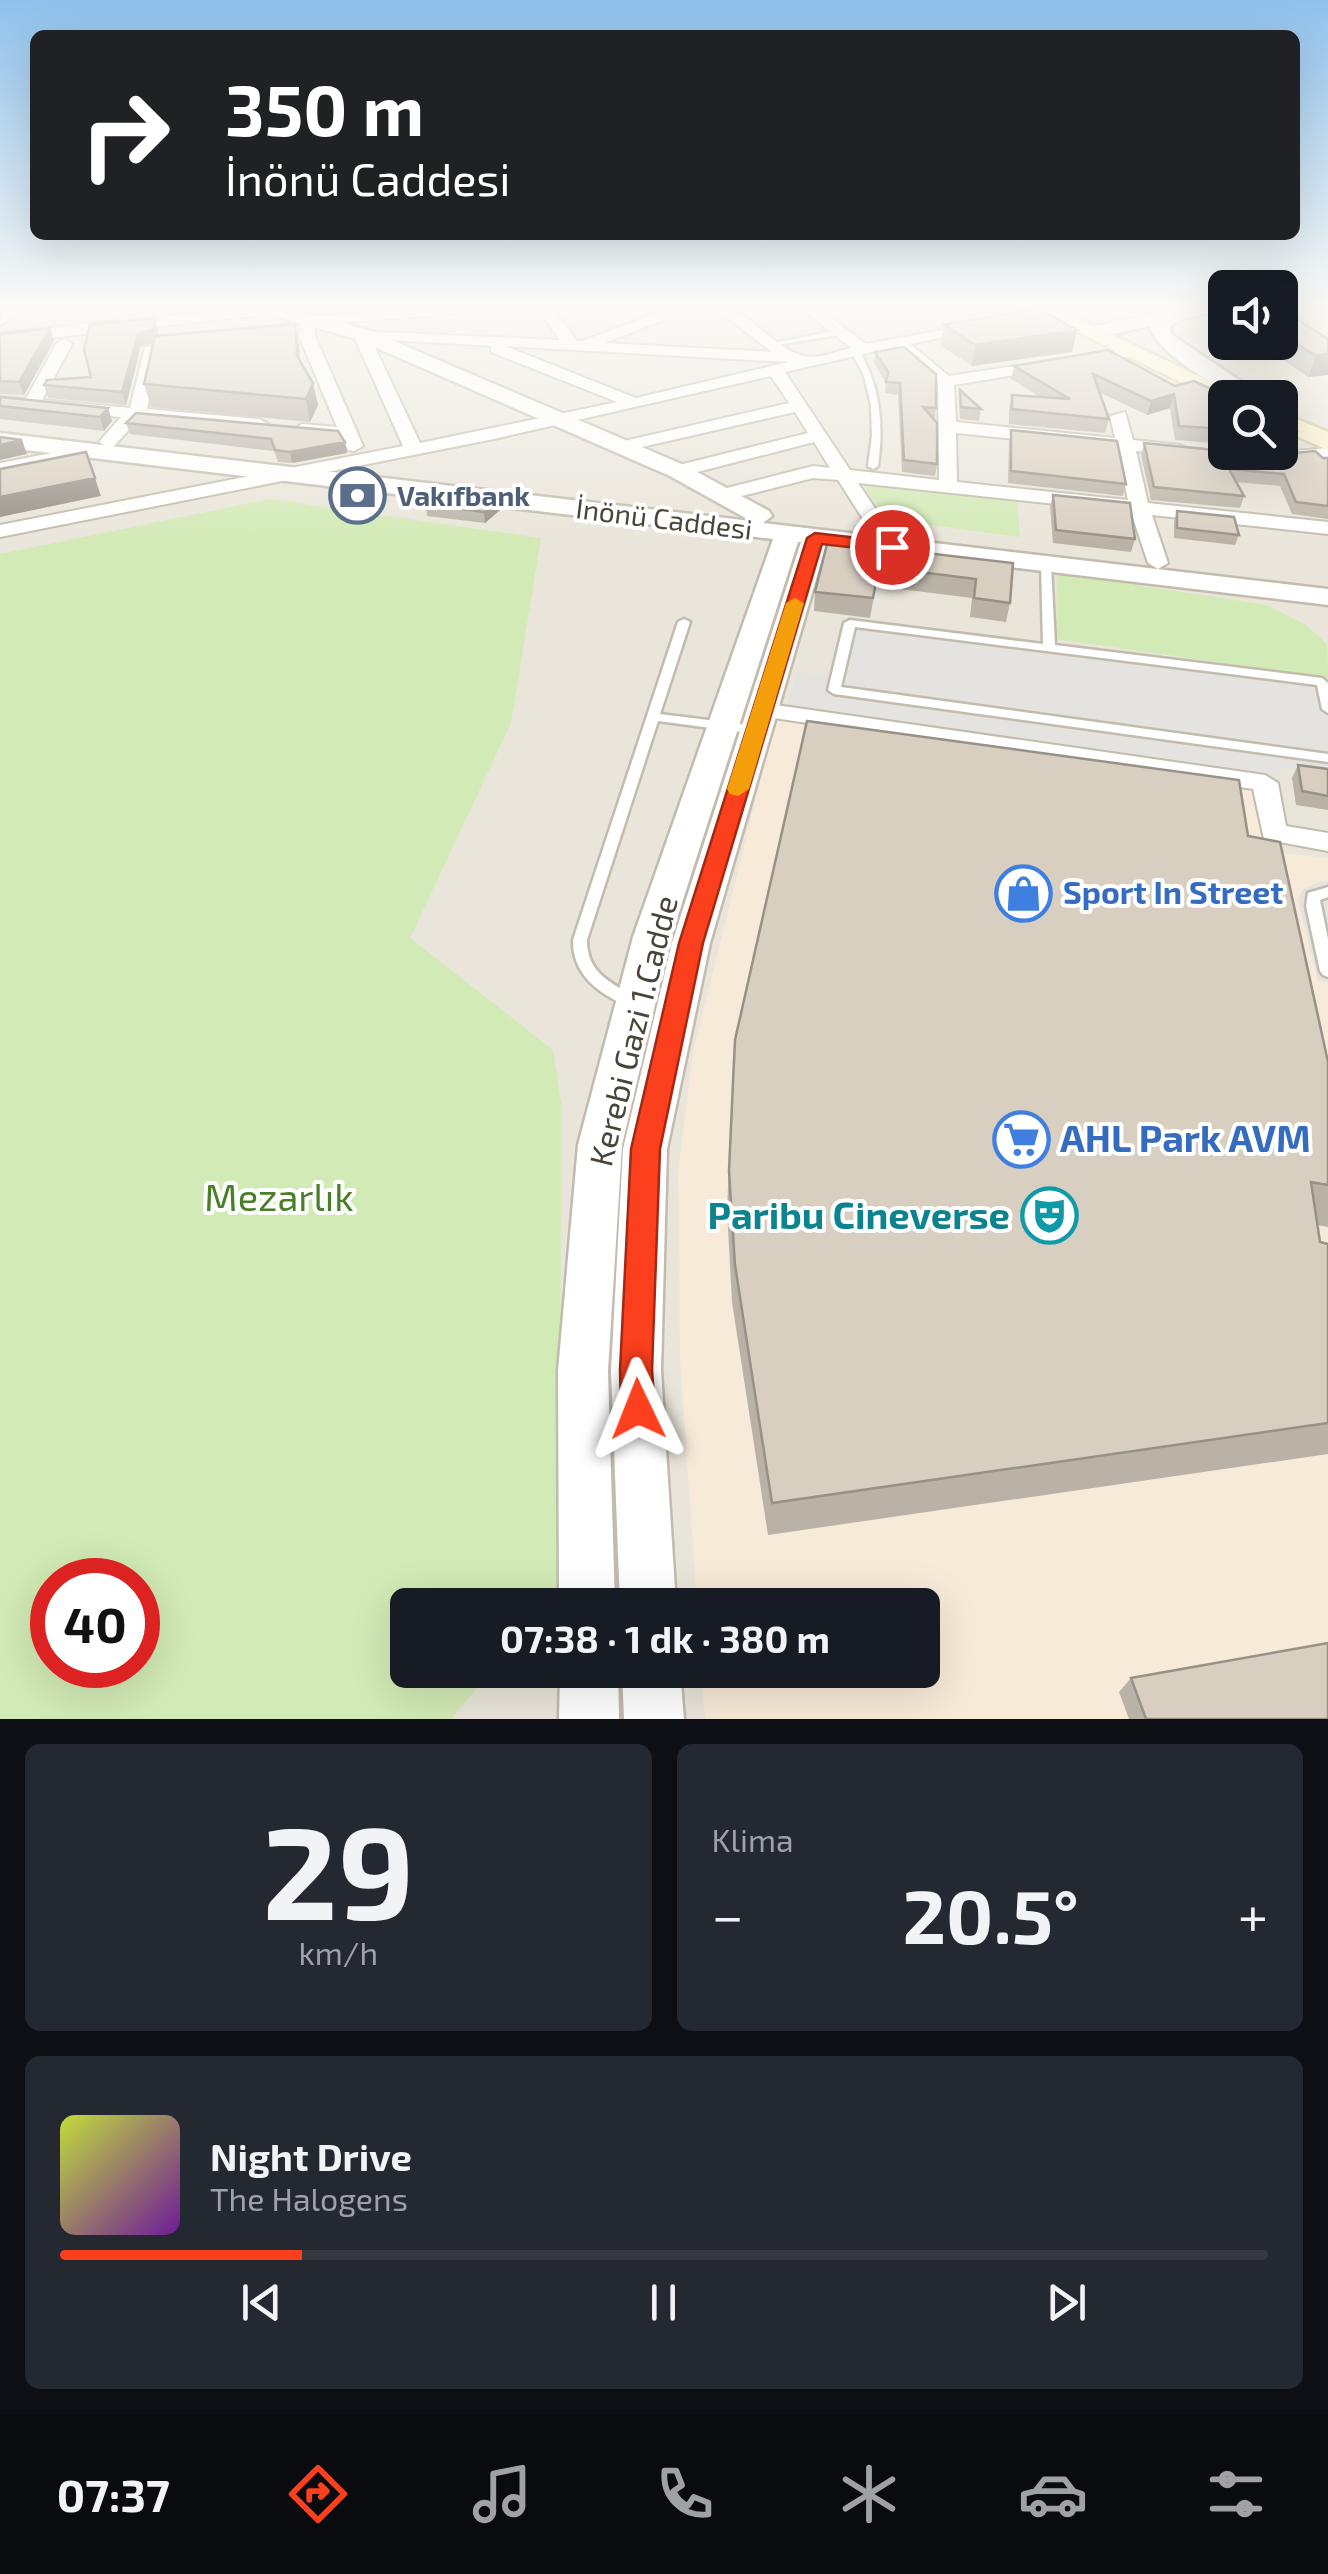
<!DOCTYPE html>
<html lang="tr">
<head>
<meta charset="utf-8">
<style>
  body { margin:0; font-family:"Exo 2",sans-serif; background:#242831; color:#f1f3f6; height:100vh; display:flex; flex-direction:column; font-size:38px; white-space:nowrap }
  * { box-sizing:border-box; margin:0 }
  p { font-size:32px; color:#9ea1a6 }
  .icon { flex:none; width:55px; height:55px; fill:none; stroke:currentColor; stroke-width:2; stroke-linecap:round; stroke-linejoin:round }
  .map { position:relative; height:1719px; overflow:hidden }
  .drawer { display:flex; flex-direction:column; gap:25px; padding:25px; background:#0d0f14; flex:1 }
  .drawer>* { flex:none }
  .hud { position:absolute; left:30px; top:30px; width:1270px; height:210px; border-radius:15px; box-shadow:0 10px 40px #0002; background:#202124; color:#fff; overflow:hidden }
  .buttons { position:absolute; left:1208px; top:270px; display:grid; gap:20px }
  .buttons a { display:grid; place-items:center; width:90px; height:90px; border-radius:15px; background:#171b24; box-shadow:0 10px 40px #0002; font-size:50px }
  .speed { position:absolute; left:30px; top:1558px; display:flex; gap:20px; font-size:50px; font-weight:700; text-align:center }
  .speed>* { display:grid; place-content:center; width:130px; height:130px; border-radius:50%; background:#171b24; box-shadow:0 10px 40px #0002; line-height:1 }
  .speed .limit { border:15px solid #d22; background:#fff; color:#111 }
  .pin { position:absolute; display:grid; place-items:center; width:85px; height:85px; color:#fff; margin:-42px; border:5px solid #fff; border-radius:50%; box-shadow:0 2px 10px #0007 }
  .me { position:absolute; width:110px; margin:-55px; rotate:358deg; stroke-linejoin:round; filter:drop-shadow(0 0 8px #0008) }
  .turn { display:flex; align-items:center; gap:35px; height:210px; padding:0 30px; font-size:45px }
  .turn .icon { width:130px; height:130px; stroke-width:2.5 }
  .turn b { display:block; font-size:70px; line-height:85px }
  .big { font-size:75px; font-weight:700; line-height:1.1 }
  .drawer .tile { flex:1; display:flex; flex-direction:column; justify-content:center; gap:15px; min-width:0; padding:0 35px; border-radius:15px; background:#242831 }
  .drawer .dial { align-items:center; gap:0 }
  .dial b { font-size:130px; line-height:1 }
  .song { display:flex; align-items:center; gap:30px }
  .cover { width:120px; height:120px; border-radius:15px; background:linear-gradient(135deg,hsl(70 70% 55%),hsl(280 70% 35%)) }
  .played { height:10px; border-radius:5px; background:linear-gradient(90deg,#fc3f1d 20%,#363941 20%) }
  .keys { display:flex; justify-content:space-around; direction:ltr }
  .heat { display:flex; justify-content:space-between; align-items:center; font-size:55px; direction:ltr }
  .drawer .tiles { flex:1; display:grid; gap:25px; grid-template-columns:1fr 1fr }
  .tile:last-child { grid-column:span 2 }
  .trip { position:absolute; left:390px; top:1588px; width:550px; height:100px; border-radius:15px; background:#171b24; box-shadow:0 10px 40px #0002; font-weight:700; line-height:100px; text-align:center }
  .tabs { display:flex; height:160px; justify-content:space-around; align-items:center; background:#090b0e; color:#9ea1a6 }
  .tabs .icon { width:70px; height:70px }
  .tabs .on { color:#fc3f1d }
  .tabs b { font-size:45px; color:#f1f3f6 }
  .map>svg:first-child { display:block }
  .residential { fill:#eae5da; fill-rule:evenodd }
  .commercial { fill:#f7ead8 }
  .education { fill:#efe8d6 }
  .green { fill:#d2eab5; fill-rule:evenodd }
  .parking { fill:#e5e3e0 }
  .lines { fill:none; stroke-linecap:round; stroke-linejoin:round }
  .service-casing { stroke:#c2bbae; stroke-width:5 }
  .minor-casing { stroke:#c2bbae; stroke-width:4 }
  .tertiary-casing { stroke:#c2bbae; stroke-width:5 }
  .secondary-casing { stroke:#d6c79b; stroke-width:5 }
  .service { fill:#fff; fill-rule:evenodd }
  .minor { fill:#fff; fill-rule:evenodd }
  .tertiary { fill:#fff; fill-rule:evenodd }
  .secondary { fill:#fff3cd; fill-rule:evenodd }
  .wall { fill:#bab2a6 }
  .shaded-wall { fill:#979187 }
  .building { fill:#d8cfc1; stroke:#979187; stroke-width:2.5 }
  .route { fill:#fc3f1d; stroke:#a42913; stroke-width:2.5 }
  .slow { fill:#f59e0b }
  .labels { text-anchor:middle; stroke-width:8; stroke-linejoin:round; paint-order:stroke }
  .far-service-label { font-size:28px; font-weight:bold; fill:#4e5e75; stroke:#fff; text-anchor:start }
  .far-street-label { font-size:28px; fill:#4b4439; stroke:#fff }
  .shop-label { font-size:32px; font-weight:bold; fill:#366cbe; stroke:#fff; text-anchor:start }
  .street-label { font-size:32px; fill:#4b4439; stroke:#fff }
  .near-shop-label { font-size:38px; font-weight:bold; fill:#366cbe; stroke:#fff; text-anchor:start }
  .near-park-label { font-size:38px; fill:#4a7f2a; stroke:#fff }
  .near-culture-label { font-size:38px; font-weight:bold; fill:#0d838f; stroke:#fff; text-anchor:end }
</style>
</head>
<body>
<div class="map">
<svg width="1328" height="1719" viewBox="0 0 1328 1719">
  <rect width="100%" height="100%" fill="#f6f3ec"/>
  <path class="residential" d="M0,306H1225V342H1280V306H1328V1719H0ZM1225,398H1280V452H1225ZM52,1580H138V1665H52ZM408,1605H922V1670H408Z"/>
  <path class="commercial" d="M775,720L1255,789L1268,846L1284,853L1328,858V1719H705L701,1670H922V1605H697L680,1358L678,1172L693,1053Z"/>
  <path class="education" d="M1280,306H1328V382L1278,389L1195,353L1174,331V324L1184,315L1225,307V342H1280Z"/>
  <path class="green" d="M861,482L1017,499L1020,537L886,519Z
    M270,499L541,538L511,723L410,938L553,1050L561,1103L560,1592L548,1605H408V1670H493L451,1719H0V554ZM52,1580H138V1665H52Z
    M1057,573L1267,605L1306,625L1327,644L1328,678L1056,639Z"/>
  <path class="parking" d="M842,617L1328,679V774L1284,767L1276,778L787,707L797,672L828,675Z
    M1320,881L1328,882V982L1318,981L1298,900L1302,890Z"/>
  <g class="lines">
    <defs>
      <path id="service" d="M840,330L844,332L843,334L772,346L768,344Z
        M851,347H857C880,384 884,423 878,466L873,469L868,466L872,436L871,405L864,376L850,349Z
        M1046,561L1051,564L1055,645L1322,678L1328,683V713L1322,709L1317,685L855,627L841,687L1328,754V762L834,694L828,690L844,623L850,620L1043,644L1041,564Z
        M684,619L690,622L660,714L756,726L762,730L756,734L658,721L587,940C587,973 610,982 635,997L638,1001L635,1005L630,1007C600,995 572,975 573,940L678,622Z
        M1328,887V897L1320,900L1328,939V977L1323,975L1320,971L1306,906L1308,893Z"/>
      <path id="minor" d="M2,306H16L5,323L0,325Z
        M268,306L279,310L272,314L0,343V333Z
        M439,306H502L495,310L315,325V336L363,446L354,451L348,450L342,438L296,433L293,429L302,424L337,427L299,336L302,318Z
        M536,306H551L577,341H582L678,306H699L605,343L772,352L712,306C751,306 773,353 810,357C822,358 839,350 851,348L798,306H814L821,311L885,306L831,318L866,344L982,323V329L910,344L949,376L1135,348L1137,351L1129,356L954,385L956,422L1115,438L1110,416L1125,412L1133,440L1180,445L1189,450L1180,455L1136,451L1148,503L1328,522V534L1152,515L1168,563L1158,569L1148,563L1131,512L858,483L889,529L879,535L872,533L838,480L813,478L726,500L716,494L719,490L813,466L830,468L814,442L678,477L669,471L671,467L808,433L795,412L620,452L611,447L620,442L789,403L771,376L494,439L0,537V525L403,446L353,334L356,331L560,340ZM371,339L491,346V352L617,402L420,443ZM505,346L788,362L636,398ZM895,347L938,383L939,480L850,470L785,372ZM956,433L1117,449L1128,500L957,482Z
        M64,339L72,344L42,400L130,408L145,347L189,342L195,344V350L158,354L147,409L259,419L268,424L259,429L139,419L114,446L108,447L99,442L121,417L0,407V397L26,399L56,344Z
        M93,445L102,450L99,454L0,475V463Z
        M1328,448V458L1283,462L1274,457L1283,452Z
        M762,703L1265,775L1278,783L1286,826L1328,833V851L1264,839L1253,789L753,715L750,710L753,705Z"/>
      <path id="tertiary" d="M265,306H279L368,330L686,466L769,511L772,516L763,523L1328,589V605L826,545L710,943L667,1149L661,1370L676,1605H620L611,1370L623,1149L672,943L801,542H798L671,937L622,1145L608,1371L615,1605H559L558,1371L578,1145L633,937L773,539L0,447V433L751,521L670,476L354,338L265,314Z
        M1188,306H1223L1221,310L1182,319L1170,326L1171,334L1242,382L1246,386L1242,390C1221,395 1152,348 1150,326L1094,338L1084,332L1087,328Z
        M560,1670H618L619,1719H559Z
        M622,1670H680L684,1719H624Z"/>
      <path id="secondary" d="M1024,306H1052L1245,398H1225L1224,403Z
        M1280,412L1328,432V450L1280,429Z"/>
    </defs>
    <use href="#service" class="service-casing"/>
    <use href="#minor" class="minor-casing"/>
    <use href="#tertiary" class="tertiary-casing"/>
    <use href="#secondary" class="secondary-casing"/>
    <use href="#service" class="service"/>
    <use href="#minor" class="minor"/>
    <use href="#tertiary" class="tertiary"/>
    <use href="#secondary" class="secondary"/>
  </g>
  <path class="wall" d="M1223,306H1225V320L1220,317Z
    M1280,308L1328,339L1308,377L1257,342H1280Z
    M295,324L300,360L318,405L310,422L151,407L144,384L154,343L141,346L126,405L48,398L44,385L91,377L158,330L157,336Z
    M944,325L1072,352L972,366L941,346Z
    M50,328L54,341L24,395L0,394V334Z
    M1108,350L1175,386L1225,398V444L1175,440L1170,408L1147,415L1099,392L1109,419L1105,433L1009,424V409L1012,395L1040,397L1011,379L1014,366Z
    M875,352L936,408L935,419H933L937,464L935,476L902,472L898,395L885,393L886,383L874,363Z
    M960,390L981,409L979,421L960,419L959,401Z
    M0,397L108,408L112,421L104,431L0,419Z
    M1280,418L1296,431L1291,446H1280Z
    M126,423L345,442L347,453L292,463L278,462L274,451L130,434Z
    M1011,430L1126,484L1123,496L1008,483L1009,442Z
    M1144,443L1328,458V519L1292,514L1280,486L1236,482L1244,496L1240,508L1151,500L1141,455Z
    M1053,495L1135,539L1131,552L1053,543L1050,507Z
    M499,499L500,510L485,523L427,516L426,504Z
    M1177,511L1239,535L1235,545L1174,538V521Z
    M882,548L1013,563L1010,603L1006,622L970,617L972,598L876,586L870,618L814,611L815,592Z
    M1298,765L1328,769V810L1296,805L1292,778Z
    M1248,836L1328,1062V1227L1318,1225L1320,1242L1328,1244V1454L768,1535L732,1302L727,1209L735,1040Z
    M1131,1678L1328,1719H1129L1119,1692Z"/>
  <path class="shaded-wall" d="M155,318L158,330L156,342L141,346L126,405L122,392L138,334Z
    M295,324L299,345L301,377L297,356Z
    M50,328L54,341L24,395L19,382Z
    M1077,330L1072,352L972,366L975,345Z
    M1328,354V375L1308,377L1316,356Z
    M313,383L318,405L310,422L306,399Z
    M1174,394L1170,408L1147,415L1151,401Z
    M108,408L112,421L104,431L100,417Z
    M22,440L27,454L0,460V445Z
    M345,442L347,453L292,463L290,452Z
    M95,478L101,496L0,517V497Z
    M499,499L500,510L485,523L484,512Z"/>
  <path class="building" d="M1037,308L1077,330L975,345L944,325Z
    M1280,308L1328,339V354L1316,356L1280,332Z
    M155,318L153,330L138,334L122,392L44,385L47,380L91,377L84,349L90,325Z
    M295,324L297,356L313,383L306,399L144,384L155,336Z
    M50,328L19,382L0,381V334Z
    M904,347L936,374V408L923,407L937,423V464L904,460L900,383L886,382L888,372L875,352Z
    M1108,350L1175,386L1194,381L1231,398H1225V429L1179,426L1174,394L1151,401L1093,374L1109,419L1012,409V395L1070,399L1014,366Z
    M960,390L981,409L961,407Z
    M0,397L108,408L100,417L0,406Z
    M136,413L338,431L345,442L290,452L275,450L271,439L126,423Z
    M1280,418H1281L1296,431L1280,432Z
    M1011,430L1117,441L1126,484L1011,471Z
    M0,437L22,440L0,445Z
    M1144,443L1225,451V452L1272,455L1315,451L1323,458H1328V506L1296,502L1284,474L1229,469L1244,496L1154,487Z
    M86,452L95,478L0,497V469Z
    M427,490L499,499L484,512L426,504Z
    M1053,495L1130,503L1135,539L1056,530Z
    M1177,511L1234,517L1239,535L1177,528Z
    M829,536L883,542L882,548L1013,563L1010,603L974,598L976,579L879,567L873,598L815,592Z
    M807,721L1239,780L1248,836L1280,842L1328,1062V1185L1311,1182L1320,1242L1328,1244V1423L772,1503L735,1265L729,1171L733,1082L735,1040Z
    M1298,765L1328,769V796L1302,791Z
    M1328,1643V1719H1146L1131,1678Z"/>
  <linearGradient id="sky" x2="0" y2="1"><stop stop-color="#8fc1ec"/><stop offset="0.56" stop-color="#fbfaf6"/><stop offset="1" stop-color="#fbfaf6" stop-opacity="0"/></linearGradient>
  <rect width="1328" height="547" fill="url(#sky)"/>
  <path class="route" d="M815,533L892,542L900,547L892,552L822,544L703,943L660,1149L652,1370L655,1409L650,1421L638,1426L626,1421L621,1409L620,1370L631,1149L679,943L807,538Z"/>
  <path class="slow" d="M795,598L804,603L749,789L738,796L730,794L727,789L786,603Z"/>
  <defs>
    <symbol id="bank-ring" viewBox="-11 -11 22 22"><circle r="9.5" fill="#fff" stroke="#5c6f8a" stroke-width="1.5"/><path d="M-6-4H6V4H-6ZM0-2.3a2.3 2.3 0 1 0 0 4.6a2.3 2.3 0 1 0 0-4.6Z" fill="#5c6f8a"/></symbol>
    <symbol id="shop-ring" viewBox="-11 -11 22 22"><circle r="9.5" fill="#fff" stroke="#3f7fe0" stroke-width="1.5"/><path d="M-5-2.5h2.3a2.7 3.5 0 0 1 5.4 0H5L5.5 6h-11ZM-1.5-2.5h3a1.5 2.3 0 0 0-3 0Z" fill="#3f7fe0"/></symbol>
    <symbol id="supermarket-ring" viewBox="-11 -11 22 22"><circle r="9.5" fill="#fff" stroke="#3f7fe0" stroke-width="1.5"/><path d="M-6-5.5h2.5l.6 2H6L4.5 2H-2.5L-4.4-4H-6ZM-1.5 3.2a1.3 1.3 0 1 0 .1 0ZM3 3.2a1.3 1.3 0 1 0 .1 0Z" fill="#3f7fe0"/></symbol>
    <symbol id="theatre-ring" viewBox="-11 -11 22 22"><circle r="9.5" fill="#fff" stroke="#0f9aa8" stroke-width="1.5"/><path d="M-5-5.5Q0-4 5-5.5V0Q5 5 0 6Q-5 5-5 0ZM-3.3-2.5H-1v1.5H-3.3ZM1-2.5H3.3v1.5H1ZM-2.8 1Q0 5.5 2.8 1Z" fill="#0f9aa8"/></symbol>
  </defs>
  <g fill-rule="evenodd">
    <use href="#bank-ring" x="326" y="464" width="63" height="63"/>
    <use href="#shop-ring" x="992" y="862" width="63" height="63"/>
    <use href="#supermarket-ring" x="990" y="1108" width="63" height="63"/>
    <use href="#theatre-ring" x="1018" y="1184" width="63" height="63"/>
  </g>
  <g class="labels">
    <g class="far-service-label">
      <text x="397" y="506">Vakıfbank</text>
    </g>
    <g class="far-street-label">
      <text transform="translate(664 519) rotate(7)" y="10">İnönü Caddesi</text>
    </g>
    <g class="shop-label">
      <text x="1063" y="904">Sport In Street</text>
    </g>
    <g class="street-label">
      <text transform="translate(634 1031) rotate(-76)" y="11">Kerebi Gazi 1.Cadde</text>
    </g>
    <g class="near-shop-label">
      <text x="1060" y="1152">AHL Park AVM</text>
    </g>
    <g class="near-park-label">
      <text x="279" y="1211">Mezarlık</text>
    </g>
    <g class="near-culture-label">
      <text x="1010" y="1229">Paribu Cineverse</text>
    </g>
  </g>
</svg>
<div class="buttons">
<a><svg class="icon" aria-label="sound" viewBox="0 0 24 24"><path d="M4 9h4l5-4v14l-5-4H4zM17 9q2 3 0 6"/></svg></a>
<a><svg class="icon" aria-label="search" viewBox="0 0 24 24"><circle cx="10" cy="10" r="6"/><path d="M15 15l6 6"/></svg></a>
</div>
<div class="speed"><div class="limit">40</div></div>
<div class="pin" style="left:892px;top:547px;background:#d93025"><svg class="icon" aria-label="arrive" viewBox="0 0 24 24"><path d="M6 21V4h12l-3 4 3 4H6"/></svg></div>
<svg class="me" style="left:638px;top:1409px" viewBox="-20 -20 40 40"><path d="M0-17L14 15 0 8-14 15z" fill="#fc3f1d" stroke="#fff" stroke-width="4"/></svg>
<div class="trip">07:38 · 1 dk · 380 m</div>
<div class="hud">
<div class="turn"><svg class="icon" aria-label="right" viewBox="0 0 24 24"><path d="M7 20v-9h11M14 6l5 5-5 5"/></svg><div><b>350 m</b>İnönü Caddesi</div></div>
</div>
</div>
<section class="drawer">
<div class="tiles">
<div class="tile dial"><b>29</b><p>km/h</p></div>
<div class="tile"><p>Klima</p>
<div class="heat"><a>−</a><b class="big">20.5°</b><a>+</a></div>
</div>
<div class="tile">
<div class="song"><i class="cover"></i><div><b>Night Drive</b><p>The Halogens</p></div></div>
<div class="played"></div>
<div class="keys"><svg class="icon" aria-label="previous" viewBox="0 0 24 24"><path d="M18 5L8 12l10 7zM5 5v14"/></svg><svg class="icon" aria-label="pause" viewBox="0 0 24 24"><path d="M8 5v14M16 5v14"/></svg><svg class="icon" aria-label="next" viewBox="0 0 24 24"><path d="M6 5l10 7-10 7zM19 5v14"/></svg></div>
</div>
</div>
</section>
<nav class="tabs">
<b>07:37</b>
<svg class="icon on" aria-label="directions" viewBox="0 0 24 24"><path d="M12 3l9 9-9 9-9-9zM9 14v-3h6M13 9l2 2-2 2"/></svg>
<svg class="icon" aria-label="music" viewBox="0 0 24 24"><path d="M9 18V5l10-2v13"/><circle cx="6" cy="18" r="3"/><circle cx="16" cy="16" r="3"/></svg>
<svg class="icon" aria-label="phone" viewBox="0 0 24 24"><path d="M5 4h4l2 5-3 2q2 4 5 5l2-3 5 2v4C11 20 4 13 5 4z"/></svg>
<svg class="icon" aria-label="climate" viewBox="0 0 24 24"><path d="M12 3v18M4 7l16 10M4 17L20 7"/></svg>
<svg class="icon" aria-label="car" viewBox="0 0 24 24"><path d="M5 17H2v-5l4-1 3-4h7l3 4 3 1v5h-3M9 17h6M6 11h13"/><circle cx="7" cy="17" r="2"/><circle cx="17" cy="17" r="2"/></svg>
<svg class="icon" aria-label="filters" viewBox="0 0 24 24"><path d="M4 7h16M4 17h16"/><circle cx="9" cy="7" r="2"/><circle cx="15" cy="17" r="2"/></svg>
</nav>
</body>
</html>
